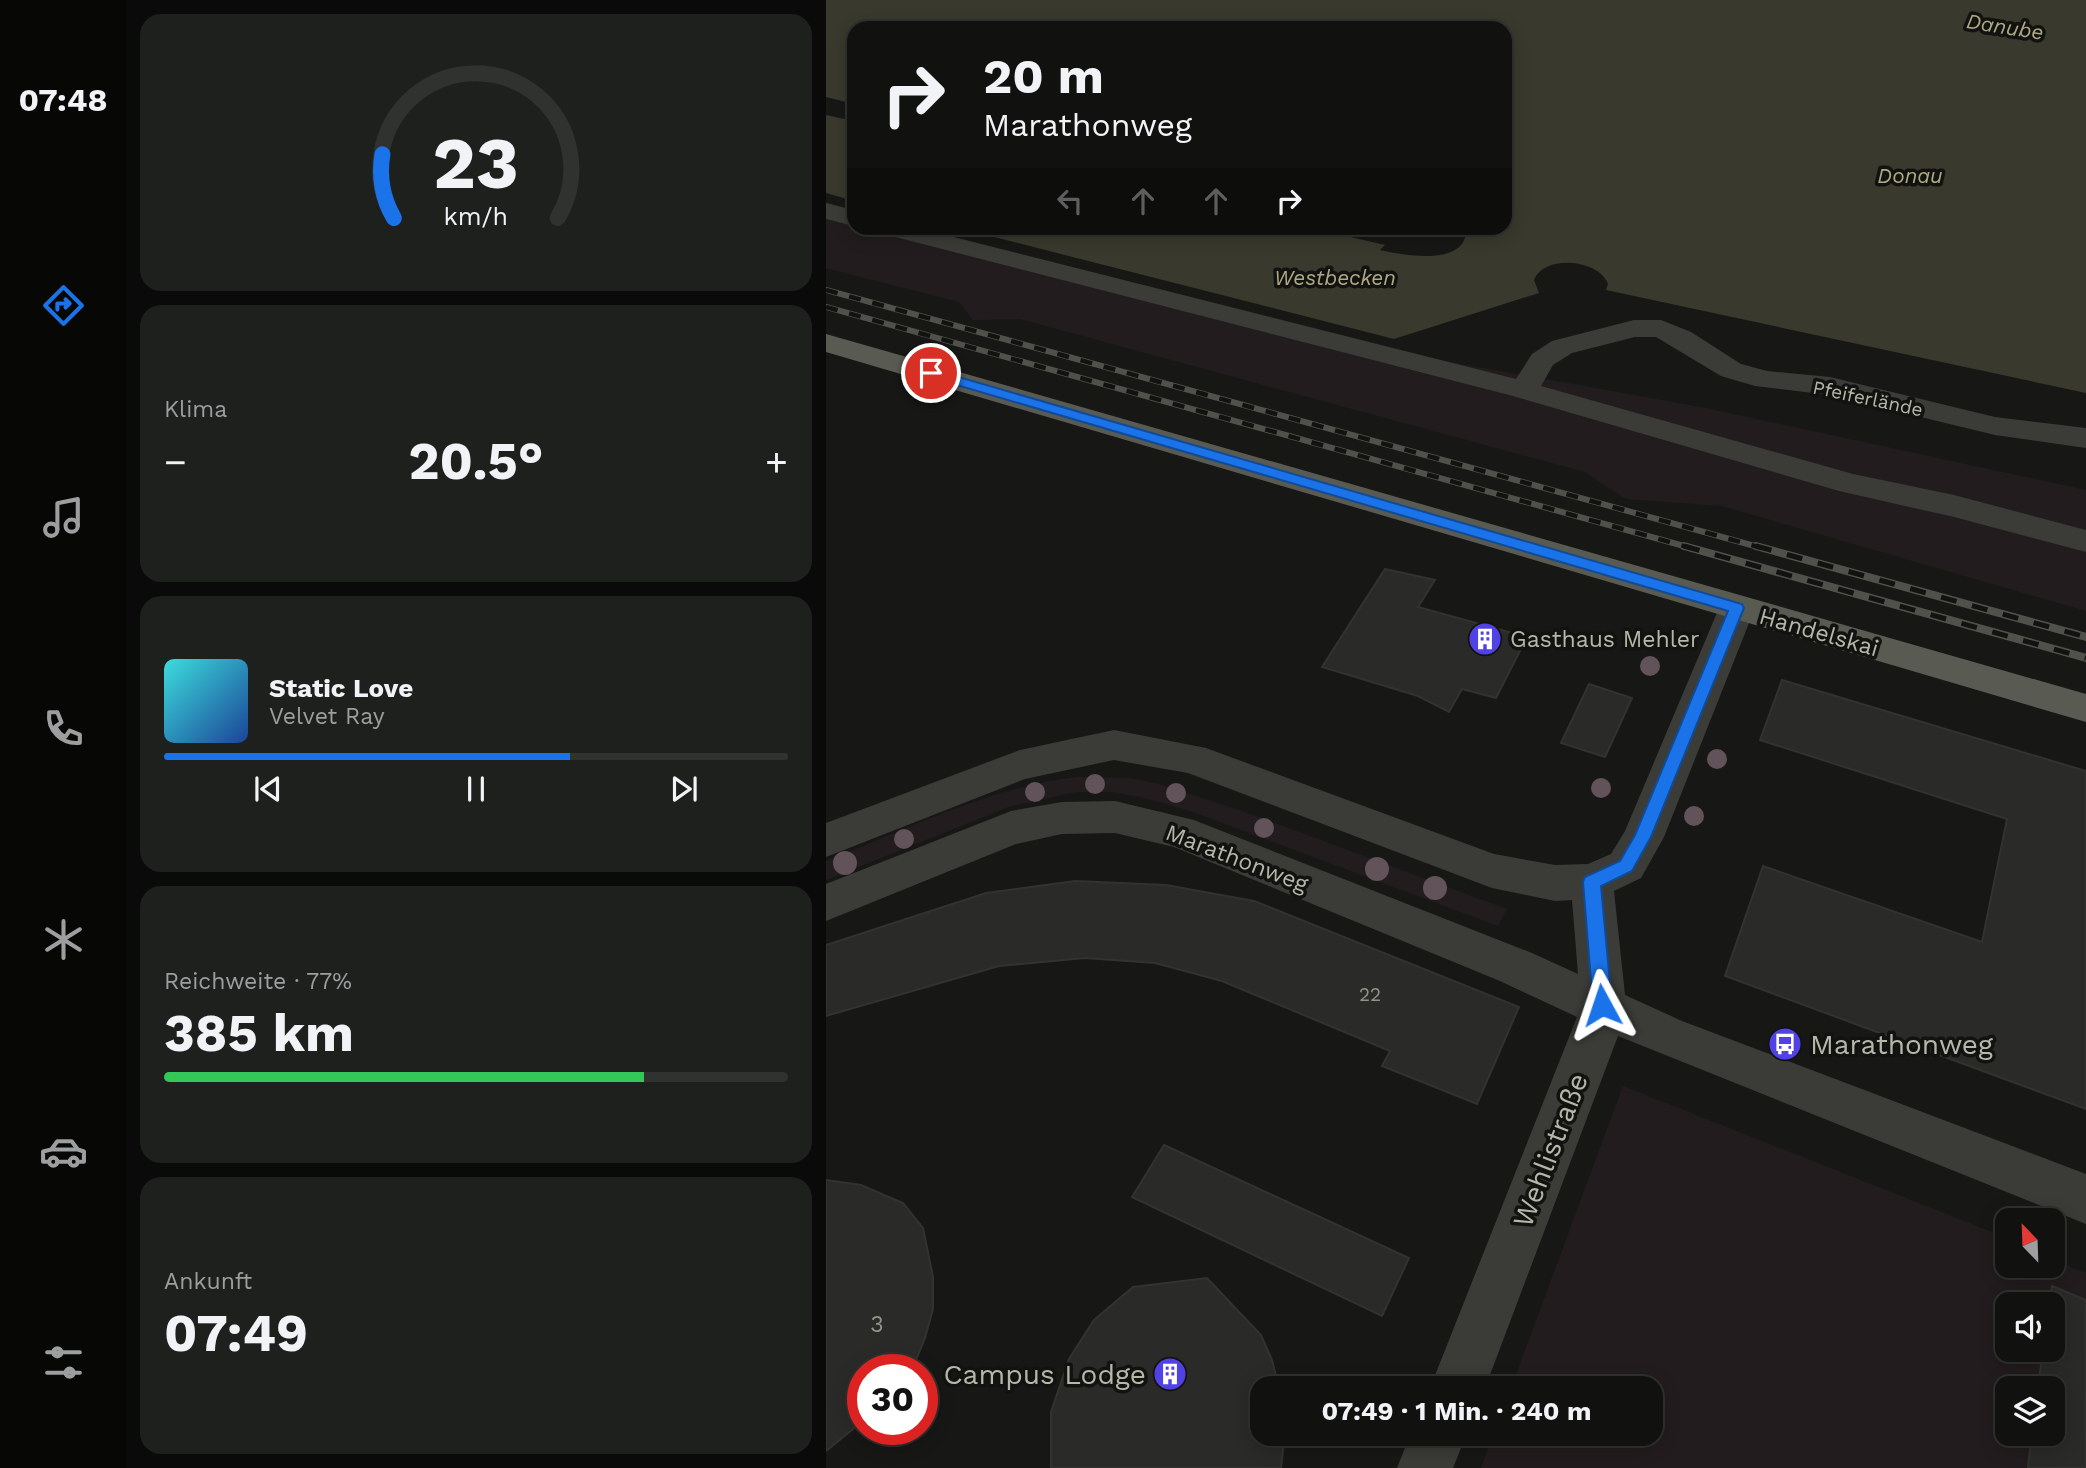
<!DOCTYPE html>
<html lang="de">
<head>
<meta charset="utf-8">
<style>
  body { margin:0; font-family:"Work Sans",sans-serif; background:#1e201e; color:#f1f3f6; height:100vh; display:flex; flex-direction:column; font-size:26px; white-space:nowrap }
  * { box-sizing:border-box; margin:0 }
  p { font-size:23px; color:#9c9e9f }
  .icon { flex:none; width:38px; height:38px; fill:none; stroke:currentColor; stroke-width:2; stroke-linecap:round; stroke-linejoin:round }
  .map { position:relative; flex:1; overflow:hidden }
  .drawer { display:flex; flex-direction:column; gap:14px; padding:14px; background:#090a09; width:700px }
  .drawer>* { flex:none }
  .banner { position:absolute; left:21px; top:21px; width:665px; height:214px; border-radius:21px; box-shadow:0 4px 18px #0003,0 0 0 2px #303230; background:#111210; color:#f1f3f6; overflow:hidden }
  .needle { width:46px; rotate:337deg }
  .tools { position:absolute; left:1169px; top:1208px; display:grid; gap:14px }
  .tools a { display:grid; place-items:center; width:70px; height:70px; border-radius:14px; background:#111210; box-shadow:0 4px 18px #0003,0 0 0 2px #303230; font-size:35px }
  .speed { position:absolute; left:21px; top:1354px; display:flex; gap:14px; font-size:35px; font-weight:700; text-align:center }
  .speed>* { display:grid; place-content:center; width:91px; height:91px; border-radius:50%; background:#111210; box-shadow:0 4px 18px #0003,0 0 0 2px #303230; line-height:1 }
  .speed .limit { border:10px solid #d22; background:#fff; color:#111 }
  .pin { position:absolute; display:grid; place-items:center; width:60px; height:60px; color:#fff; margin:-30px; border:4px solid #fff; border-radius:50%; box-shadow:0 2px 7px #0007 }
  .me { position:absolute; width:77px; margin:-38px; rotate:355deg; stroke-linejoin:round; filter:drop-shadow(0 0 5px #0008) }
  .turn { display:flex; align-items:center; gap:24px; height:147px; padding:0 21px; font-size:32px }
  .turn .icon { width:91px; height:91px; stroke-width:2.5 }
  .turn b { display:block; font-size:49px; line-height:60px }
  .lanes { display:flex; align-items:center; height:66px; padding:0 21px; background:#0003; justify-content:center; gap:35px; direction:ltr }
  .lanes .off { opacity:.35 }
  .big { font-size:52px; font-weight:700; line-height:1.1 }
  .drawer .card { flex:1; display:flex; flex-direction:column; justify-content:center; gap:10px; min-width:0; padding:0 24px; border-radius:21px; background:#1e201e }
  .drawer .dial { align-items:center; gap:0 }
  .dial svg { height:182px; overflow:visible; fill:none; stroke:#303230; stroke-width:7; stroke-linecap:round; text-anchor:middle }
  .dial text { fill:#f1f3f6; stroke:none }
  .song { display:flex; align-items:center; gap:21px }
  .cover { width:84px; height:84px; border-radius:10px; background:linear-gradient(135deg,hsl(180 70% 55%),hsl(220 70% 35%)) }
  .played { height:7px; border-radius:4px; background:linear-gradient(90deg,#1a73e8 65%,#303230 65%) }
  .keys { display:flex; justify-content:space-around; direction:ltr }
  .heat { display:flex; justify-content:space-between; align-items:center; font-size:38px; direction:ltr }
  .charge { height:10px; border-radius:5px; background:linear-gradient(90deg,#34c759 77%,#303230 0) }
  .trip { position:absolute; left:424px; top:1376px; width:413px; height:70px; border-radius:21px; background:#111210; box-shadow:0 4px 18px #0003,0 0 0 2px #303230; font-weight:700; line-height:70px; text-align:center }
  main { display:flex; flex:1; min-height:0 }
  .tab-bar { display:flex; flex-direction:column; width:126px; justify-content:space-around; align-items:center; background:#070706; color:#9c9e9f }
  .tab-bar .icon { width:49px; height:49px }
  .tab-bar .active { color:#1a73e8 }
  .tab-bar b { font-size:32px; color:#f1f3f6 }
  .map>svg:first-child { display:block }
  .green { fill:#221c1f; fill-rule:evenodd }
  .water { fill:#3a392d }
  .building { fill:#2a2b29; stroke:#323330; stroke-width:2 }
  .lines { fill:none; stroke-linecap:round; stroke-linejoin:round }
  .minor { fill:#3b3c37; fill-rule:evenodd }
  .major { fill:#595b53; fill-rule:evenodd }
  .rail-far1-casing { stroke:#50514a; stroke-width:6 }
  .rail-casing { stroke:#50514a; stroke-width:8 }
  .rail-far1 { stroke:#121311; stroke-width:4.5; stroke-dasharray:12; stroke-linecap:butt }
  .rail { stroke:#121311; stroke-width:5; stroke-dasharray:16; stroke-linecap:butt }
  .tree { fill:#62525a }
  .route { fill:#1a73e8; stroke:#114b97; stroke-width:2 }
  .labels { text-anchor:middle; stroke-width:7; stroke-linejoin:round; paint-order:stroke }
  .far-street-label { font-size:19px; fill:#b5b7a9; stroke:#121311 }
  .number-label { font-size:19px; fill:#929388 }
  .far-water-label { font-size:21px; font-style:italic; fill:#afaa83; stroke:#121311 }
  .street-label { font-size:23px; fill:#b5b7a9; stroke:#121311 }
  .poi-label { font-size:23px; fill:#b5b7a9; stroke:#121311; text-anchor:start }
  .near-number-label { font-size:23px; fill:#929388 }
  .near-poi-label { font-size:28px; fill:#b5b7a9; stroke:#121311; text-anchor:start }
  .near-street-label { font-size:28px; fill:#b5b7a9; stroke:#121311 }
</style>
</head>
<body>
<main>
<nav class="tab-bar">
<b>07:48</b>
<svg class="icon active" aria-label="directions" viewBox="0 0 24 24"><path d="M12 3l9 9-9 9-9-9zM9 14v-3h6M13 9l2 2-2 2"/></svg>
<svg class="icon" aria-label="music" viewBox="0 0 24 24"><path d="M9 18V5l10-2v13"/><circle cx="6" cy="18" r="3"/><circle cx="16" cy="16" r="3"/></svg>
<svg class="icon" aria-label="phone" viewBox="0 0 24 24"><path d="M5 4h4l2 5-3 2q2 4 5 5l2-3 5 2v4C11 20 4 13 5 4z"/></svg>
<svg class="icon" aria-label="climate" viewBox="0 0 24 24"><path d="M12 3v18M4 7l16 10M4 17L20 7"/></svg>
<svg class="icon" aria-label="car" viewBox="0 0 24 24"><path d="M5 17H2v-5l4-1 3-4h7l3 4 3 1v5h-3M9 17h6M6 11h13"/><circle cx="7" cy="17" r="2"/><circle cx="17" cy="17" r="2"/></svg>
<svg class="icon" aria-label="filters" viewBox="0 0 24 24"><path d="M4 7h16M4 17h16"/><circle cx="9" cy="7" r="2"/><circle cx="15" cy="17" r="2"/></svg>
</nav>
<section class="drawer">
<div class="card dial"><svg viewBox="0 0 100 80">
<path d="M14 69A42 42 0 1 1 86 69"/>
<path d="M14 69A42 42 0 0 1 9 41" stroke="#1a73e8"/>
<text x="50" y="56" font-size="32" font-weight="700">23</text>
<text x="50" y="72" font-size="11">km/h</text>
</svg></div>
<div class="card"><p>Klima</p>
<div class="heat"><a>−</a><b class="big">20.5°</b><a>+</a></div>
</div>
<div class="card">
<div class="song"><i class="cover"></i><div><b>Static Love</b><p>Velvet Ray</p></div></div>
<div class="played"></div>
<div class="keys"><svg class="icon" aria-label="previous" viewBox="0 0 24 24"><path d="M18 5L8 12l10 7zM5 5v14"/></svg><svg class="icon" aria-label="pause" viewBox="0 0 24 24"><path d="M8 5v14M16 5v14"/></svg><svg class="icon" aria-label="next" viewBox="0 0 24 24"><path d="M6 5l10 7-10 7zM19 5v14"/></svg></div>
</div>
<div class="card"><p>Reichweite · 77%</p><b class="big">385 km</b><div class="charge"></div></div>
<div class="card"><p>Ankunft</p><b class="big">07:49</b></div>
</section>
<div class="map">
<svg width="1260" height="1468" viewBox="0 0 1260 1468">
  <rect width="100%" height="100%" fill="#171816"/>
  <path class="green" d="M0,205L28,213V228H86L568,352L875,407L1260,490V611L896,506L800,499L759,472L194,319L147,320L133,302L0,268Z
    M252,777L303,778L333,784L416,811L681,909L672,926L364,811L319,798L285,792H250L185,806L0,880V861C82,829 164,787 252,777Z
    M797,1086L1181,1238V1265H1227V1260L1260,1273V1468H655L668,1433H824V1388H685ZM1181,1304H1227V1349H1181ZM1181,1388H1227V1433H1181Z"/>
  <path class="water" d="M0,0H1260V393L780,290L782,284C773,259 718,254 708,280L713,293L568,339L133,228H486L559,245L554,250C576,255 639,267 640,231L625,228H679V28H28V104L0,97Z
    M0,115L28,121V201L0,193Z"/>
  <path class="building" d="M559,569L609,580L592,607L701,637L670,698L636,689L623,712L592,696L496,667Z
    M956,680L1260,771V1109L899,976L937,866L1156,942L1181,819L934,740Z
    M763,684L806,698L779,757L735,743Z
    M249,881L340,885L428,901L693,1007L651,1104L556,1066L564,1051L396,981L329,963L259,958L173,966L0,1016V945L160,893Z
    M338,1145L583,1258L556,1316L306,1197Z
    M0,1180L35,1185L77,1203L97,1228L107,1277V1309L99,1338L86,1370H37V1421L0,1451Z
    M381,1278L435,1335L446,1360L453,1388H436V1433H459L455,1468H225V1412L243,1359L268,1320L307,1287Z
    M1226,1286L1260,1300V1468H1202L1206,1433H1227V1388H1212L1217,1349H1227V1304H1223Z"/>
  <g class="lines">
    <path class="minor" d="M0,203L28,210V226L0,219Z
      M50,228H92L690,379L706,354L726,341L808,320H835L865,332L915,364L941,371L1004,377L1169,417L1260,428V448L1169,435L1004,395L929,386L895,376L830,337H809L746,353L727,365L715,386L1027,474L1128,495L1260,530V552L1128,517L1013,491L687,396L54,233Z
      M911,596L923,599L929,608L838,837L815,878L788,891L799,995L856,1021L1260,1174V1224L792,1036L659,1388H604L751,1017L674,981L348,847L289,833L236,834L190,844L0,921V884L185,811L236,802L289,801L368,820L706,953L752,974L746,900L729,901L666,888L362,773L288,760L199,779L0,857V823L194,750L288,730L380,748L668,854L729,865L762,864L785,854L799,831L893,608L899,599Z
      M585,1433H641L627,1468H571Z"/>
    <path class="major" d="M0,334L1260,694V722L0,352Z"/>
    <defs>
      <path id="rail-far1" d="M0,290L936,548
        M0,307L865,548"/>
      <path id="rail" d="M858,546L1260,658
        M930,546L1260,637"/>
    </defs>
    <use href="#rail-far1" class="rail-far1-casing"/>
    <use href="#rail" class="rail-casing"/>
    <use href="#rail-far1" class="rail-far1"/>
    <use href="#rail" class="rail"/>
  </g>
  <g class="tree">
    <circle cx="824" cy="666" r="10"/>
    <circle cx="891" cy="759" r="10"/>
    <circle cx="269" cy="784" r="10"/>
    <circle cx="775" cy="788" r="10"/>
    <circle cx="209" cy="792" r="10"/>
    <circle cx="350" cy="793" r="10"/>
    <circle cx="868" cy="816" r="10"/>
    <circle cx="438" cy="828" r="10"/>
    <circle cx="78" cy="839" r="10"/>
    <circle cx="19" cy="863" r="12"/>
    <circle cx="551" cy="869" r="12"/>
    <circle cx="609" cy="888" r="12"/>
  </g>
  <path class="route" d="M105,369L916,604L918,608L825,837L806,871L775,886L786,1005L783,1011L776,1013L770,1011L767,1005L757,882L759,877L794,861L809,835L902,611L100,376L99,373Z"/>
  <defs>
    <symbol id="building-disc" viewBox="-11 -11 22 22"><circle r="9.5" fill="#5042e4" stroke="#121311"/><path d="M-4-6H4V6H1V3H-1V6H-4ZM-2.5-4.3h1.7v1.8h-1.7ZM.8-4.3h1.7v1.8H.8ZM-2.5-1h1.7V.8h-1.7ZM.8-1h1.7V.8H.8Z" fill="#fff"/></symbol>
    <symbol id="bus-disc" viewBox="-11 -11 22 22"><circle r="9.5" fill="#5042e4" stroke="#121311"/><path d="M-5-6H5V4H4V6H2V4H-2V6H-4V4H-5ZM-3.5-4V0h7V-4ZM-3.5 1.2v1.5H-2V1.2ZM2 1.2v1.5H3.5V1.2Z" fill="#fff"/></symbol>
  </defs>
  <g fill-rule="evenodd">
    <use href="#building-disc" x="640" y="620" width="38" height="38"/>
    <use href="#bus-disc" x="940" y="1025" width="38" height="38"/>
    <use href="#building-disc" x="325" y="1355" width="38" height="38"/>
  </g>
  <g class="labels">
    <g class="far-street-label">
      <text transform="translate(1042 398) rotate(12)" y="7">Pfeiferlände</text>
    </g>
    <g class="number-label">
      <text x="544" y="1001">22</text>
    </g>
    <g class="far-water-label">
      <text transform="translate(1179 27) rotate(9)" y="7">Danube</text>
      <text x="1084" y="183">Donau</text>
      <text x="509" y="285">Westbecken</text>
    </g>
    <g class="street-label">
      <text transform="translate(993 632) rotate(16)" y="8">Handelskai</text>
      <text transform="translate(411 858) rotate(21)" y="8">Marathonweg</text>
    </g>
    <g class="poi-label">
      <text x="684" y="647">Gasthaus Mehler</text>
    </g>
    <g class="near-number-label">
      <text x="51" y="1332">3</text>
    </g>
    <g class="near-poi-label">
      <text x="984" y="1054">Marathonweg</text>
      <text x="320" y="1384" text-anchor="end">Campus Lodge</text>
    </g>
    <g class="near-street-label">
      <text transform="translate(724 1150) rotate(-69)" y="10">Wehlistraße</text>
    </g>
  </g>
</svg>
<div class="tools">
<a><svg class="needle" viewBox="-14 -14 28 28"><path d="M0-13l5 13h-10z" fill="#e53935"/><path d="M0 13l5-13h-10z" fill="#9c9e9f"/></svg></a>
<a><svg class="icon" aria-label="sound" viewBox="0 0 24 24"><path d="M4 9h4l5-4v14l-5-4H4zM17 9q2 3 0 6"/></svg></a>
<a><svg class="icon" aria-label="layers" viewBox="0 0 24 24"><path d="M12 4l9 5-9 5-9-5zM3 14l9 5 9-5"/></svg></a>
</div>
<div class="speed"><div class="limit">30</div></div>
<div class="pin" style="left:105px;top:373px;background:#d93025"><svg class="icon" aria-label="arrive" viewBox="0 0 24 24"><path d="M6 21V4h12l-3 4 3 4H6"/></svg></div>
<svg class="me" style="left:776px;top:1005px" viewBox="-20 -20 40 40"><path d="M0-17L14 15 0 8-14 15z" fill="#1a73e8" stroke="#fff" stroke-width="4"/></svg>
<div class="trip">07:49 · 1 Min. · 240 m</div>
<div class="banner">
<div class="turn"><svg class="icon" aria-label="right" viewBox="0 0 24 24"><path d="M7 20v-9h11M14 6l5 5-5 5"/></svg><div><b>20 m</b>Marathonweg</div></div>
<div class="lanes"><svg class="icon off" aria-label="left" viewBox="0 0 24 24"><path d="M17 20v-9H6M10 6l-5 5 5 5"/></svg><svg class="icon off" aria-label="ahead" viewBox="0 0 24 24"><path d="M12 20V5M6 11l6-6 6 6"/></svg><svg class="icon off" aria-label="ahead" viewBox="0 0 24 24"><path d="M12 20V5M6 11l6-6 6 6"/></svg><svg class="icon" aria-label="right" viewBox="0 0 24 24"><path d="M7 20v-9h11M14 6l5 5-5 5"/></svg></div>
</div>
</div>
</main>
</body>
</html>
